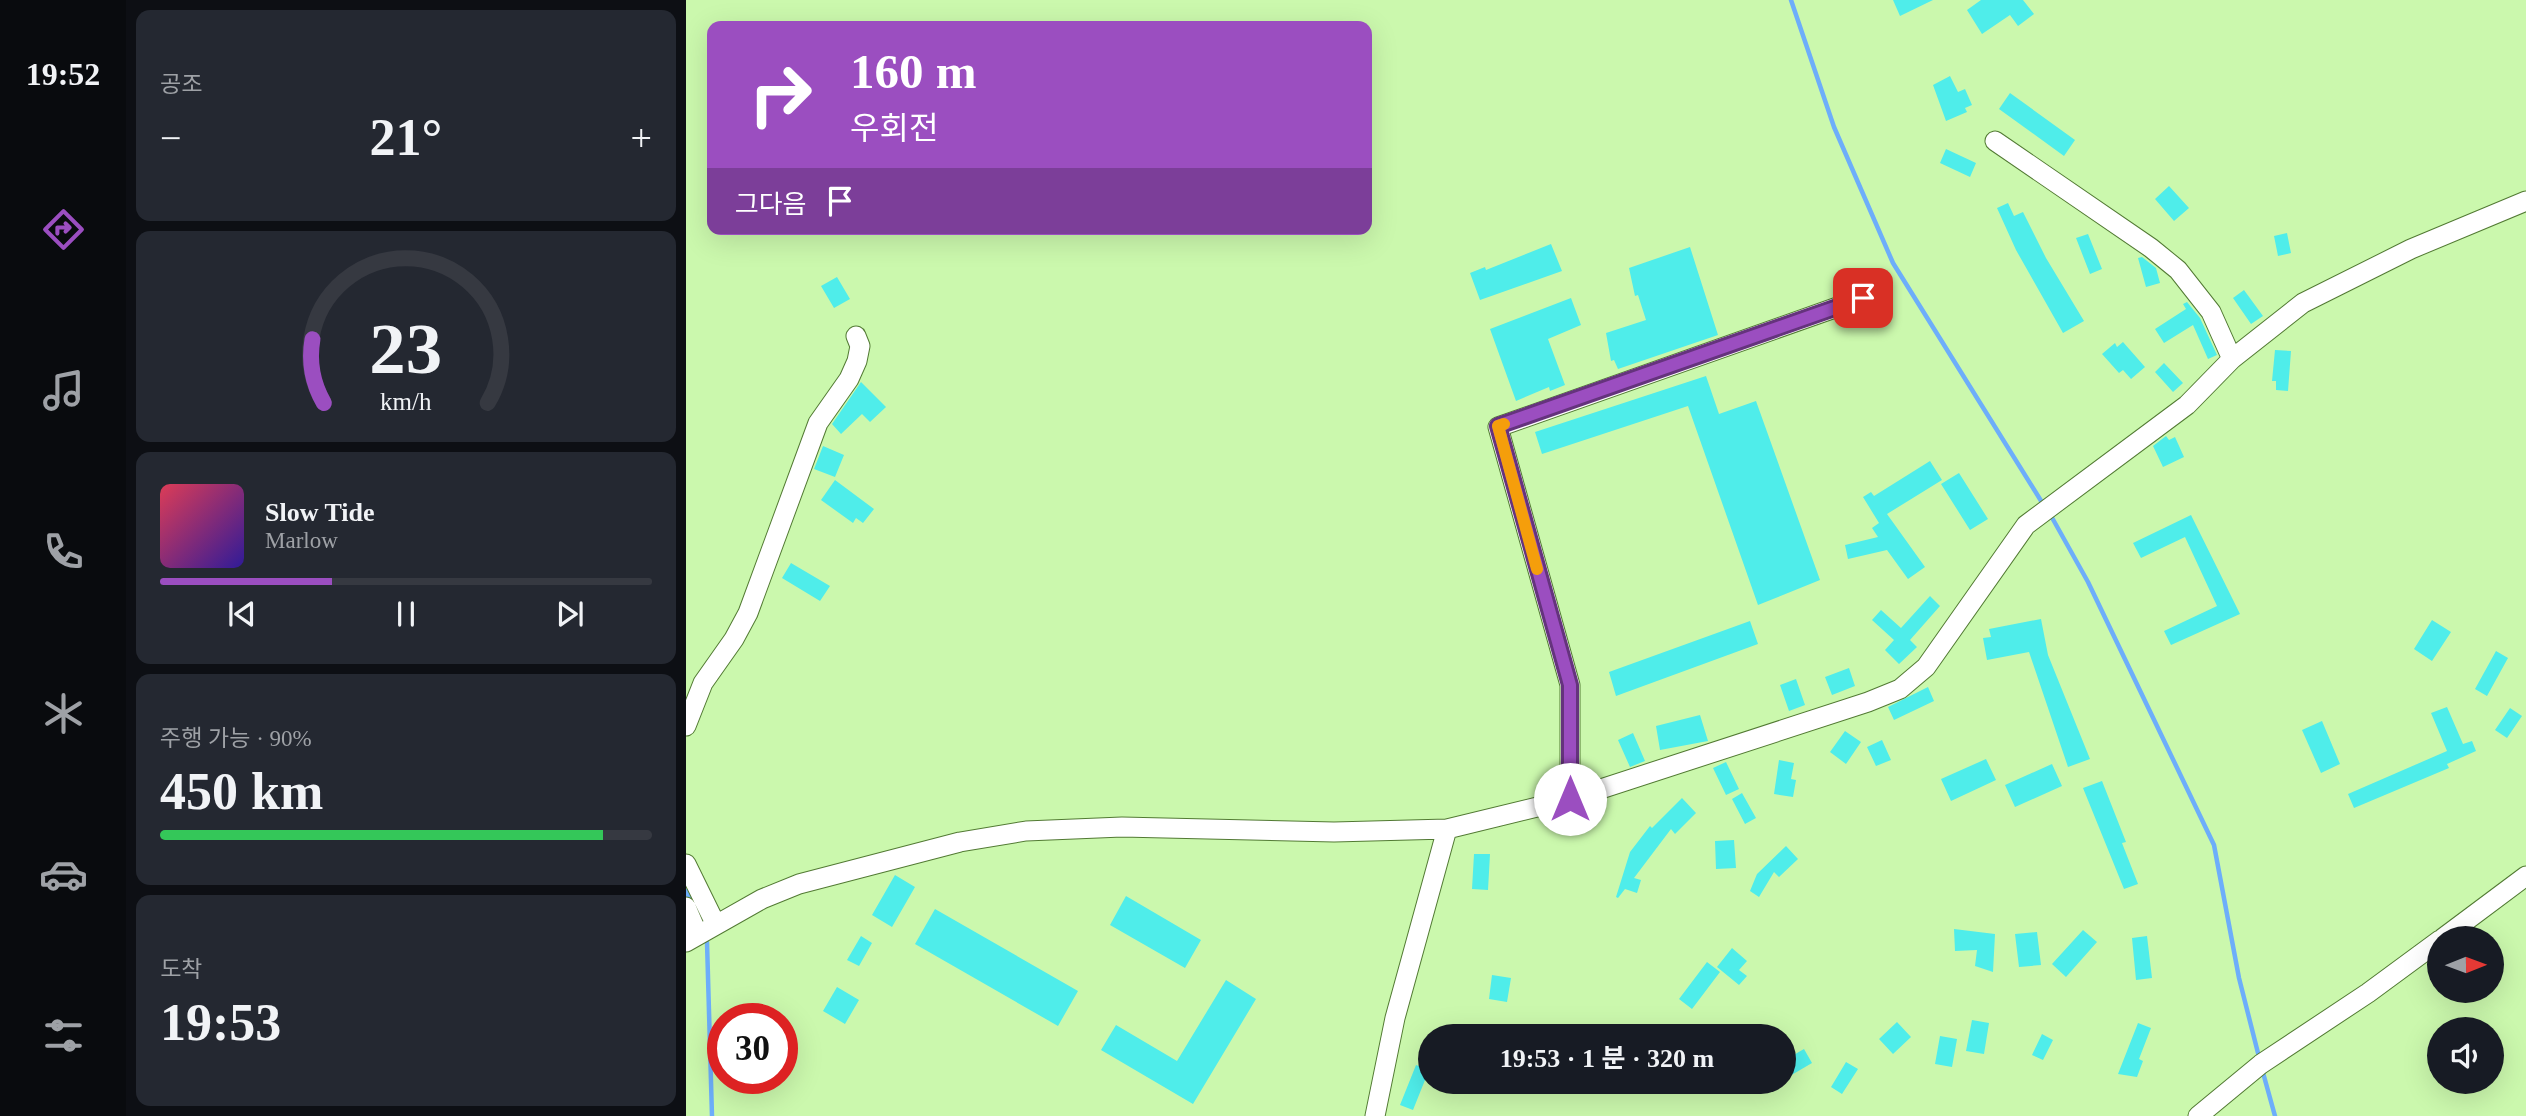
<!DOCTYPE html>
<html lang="ko">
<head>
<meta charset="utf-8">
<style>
  body { margin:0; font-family:"Times New Roman","Noto Sans KR",serif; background:#242831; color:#f1f3f6; height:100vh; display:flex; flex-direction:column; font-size:26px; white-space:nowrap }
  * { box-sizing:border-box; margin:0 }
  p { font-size:23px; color:#9ea1a6 }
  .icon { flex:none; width:38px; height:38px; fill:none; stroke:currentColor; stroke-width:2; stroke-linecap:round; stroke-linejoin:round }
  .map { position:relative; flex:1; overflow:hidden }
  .details { display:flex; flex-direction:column; gap:10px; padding:10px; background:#0d0f14; width:560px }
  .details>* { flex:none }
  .guide { position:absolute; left:21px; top:21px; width:665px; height:214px; border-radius:14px; box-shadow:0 7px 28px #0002; background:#9b4ec0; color:#fff; overflow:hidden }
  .needle { width:46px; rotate:89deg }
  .controls { position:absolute; left:1741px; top:926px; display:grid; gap:14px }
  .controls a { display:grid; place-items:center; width:77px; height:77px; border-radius:50%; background:#171b24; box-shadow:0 7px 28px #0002; font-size:35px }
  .speed { position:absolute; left:21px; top:1003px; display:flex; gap:14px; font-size:35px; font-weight:700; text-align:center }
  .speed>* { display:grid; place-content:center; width:91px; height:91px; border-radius:50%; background:#171b24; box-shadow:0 7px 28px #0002; line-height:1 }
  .speed .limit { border:10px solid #d22; background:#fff; color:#111 }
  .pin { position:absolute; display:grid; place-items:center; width:60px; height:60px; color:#fff; margin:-30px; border-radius:14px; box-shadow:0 4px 10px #0006 }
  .me { position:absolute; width:77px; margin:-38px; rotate:0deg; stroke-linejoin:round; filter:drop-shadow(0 0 5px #0008) }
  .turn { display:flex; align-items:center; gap:24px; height:147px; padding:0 28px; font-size:32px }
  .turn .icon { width:91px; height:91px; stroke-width:2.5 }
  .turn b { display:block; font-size:49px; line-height:60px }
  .then { display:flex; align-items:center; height:66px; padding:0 28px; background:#0003; gap:14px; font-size:26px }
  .big { font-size:52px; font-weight:700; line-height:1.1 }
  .details .card { flex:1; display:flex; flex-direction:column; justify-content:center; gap:10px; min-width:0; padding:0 24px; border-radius:14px; background:#242831 }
  .details .dial { align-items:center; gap:0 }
  .dial svg { height:182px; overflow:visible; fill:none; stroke:#363941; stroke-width:7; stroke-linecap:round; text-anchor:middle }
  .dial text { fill:#f1f3f6; stroke:none }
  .song { display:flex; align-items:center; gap:21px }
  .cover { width:84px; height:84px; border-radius:10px; background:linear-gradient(135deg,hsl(350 70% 55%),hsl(250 70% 35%)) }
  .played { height:7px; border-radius:4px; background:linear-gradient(90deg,#9b4ec0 35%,#363941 35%) }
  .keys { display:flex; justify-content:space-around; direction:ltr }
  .heat { display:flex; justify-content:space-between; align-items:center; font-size:38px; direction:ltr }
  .charge { height:10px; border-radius:5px; background:linear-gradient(90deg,#34c759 90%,#363941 0) }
  .trip { position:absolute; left:732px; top:1024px; width:378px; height:70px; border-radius:35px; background:#171b24; box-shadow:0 7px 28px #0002; font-weight:700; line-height:70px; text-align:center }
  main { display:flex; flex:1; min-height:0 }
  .dock { display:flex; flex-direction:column; width:126px; justify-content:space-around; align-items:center; background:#090b0e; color:#9ea1a6 }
  .dock .icon { width:49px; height:49px }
  .dock .active { color:#9b4ec0 }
  .dock b { font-size:32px; color:#f1f3f6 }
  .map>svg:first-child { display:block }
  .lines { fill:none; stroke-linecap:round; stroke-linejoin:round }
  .stream { stroke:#6daefa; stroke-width:4.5 }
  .building { fill:#4fedea }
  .minor-casing { stroke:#527a33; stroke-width:21 }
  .minor { stroke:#fff; stroke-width:19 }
  .route-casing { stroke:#65337d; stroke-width:18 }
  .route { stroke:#9b4ec0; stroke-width:12 }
  .slow { stroke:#f59e0b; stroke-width:12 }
</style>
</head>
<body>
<main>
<nav class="dock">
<b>19:52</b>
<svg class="icon active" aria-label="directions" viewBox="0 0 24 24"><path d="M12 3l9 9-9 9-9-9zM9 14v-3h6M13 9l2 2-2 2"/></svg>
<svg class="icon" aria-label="music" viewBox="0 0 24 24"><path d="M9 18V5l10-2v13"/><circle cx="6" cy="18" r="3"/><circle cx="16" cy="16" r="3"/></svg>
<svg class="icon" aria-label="phone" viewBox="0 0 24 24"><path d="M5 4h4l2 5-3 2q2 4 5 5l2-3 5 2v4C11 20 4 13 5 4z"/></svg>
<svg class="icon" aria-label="climate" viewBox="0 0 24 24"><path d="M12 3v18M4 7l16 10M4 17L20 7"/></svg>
<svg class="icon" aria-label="car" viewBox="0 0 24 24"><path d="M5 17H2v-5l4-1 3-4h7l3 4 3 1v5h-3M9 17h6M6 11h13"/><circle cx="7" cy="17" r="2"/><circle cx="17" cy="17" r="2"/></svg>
<svg class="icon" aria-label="filters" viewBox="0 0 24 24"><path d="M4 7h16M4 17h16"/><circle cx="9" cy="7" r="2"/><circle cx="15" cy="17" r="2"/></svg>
</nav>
<section class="details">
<div class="card"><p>공조</p>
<div class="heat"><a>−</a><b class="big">21°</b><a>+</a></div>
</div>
<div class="card dial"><svg viewBox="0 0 100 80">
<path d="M14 69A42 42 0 1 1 86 69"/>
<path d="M14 69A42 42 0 0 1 9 41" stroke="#9b4ec0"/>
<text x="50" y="56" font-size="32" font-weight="700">23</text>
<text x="50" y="72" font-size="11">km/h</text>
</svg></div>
<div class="card">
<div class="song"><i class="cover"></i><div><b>Slow Tide</b><p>Marlow</p></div></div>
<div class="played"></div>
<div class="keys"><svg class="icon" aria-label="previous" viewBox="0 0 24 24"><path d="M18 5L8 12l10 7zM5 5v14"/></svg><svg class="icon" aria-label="pause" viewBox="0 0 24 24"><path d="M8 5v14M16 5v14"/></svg><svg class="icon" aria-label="next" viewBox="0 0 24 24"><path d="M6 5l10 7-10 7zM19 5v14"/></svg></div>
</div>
<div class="card"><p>주행 가능 · 90%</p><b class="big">450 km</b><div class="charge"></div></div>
<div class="card"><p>도착</p><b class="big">19:53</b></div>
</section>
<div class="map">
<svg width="1840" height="1116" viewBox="0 0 1840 1116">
  <rect width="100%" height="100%" fill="#cbf8ad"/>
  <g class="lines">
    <path class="stream" d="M1105,0L1148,127L1207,263L1357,504
      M1364,514L1402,582L1528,845L1553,978L1573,1057
      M0,891L6,903
      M21,942L26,1116
      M1576,1069L1589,1116"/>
  </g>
  <path class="building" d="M1207,0H1247L1214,16Z
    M1295,0H1337L1348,14L1332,26L1324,15L1296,34L1281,10Z
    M1264,76L1272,92L1279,89L1286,105L1279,108L1281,112L1260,121L1247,85Z
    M1324,93L1389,140L1378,156L1313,109Z
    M1260,149L1290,163L1284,177L1254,163Z
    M1483,186L1503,208L1488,221L1469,199Z
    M1322,203L1328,216L1337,212L1360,258L1398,321L1377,333L1330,250L1311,208Z
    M1601,233L1605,253L1592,256L1588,236Z
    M1402,234L1416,269L1404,274L1390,238Z
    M865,244L876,271L794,300L784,273L799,267L800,270Z
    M1004,247L1032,335L932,369L928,360L925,361L920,333L960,320L952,295L949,296L943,268Z
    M1456,257L1470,268L1474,283L1460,287L1452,258Z
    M151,277L164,299L148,308L135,286Z
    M1558,290L1577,316L1565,324L1547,298Z
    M885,298L895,325L862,339L879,385L864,391L863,387L830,401L804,329Z
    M1501,302L1514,318L1531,355L1522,359L1507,325L1478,343L1469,329L1500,309L1497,304Z
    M1437,342L1459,367L1445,379L1437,370L1433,373L1416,354L1429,343L1431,347Z
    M1589,350L1605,351L1602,391L1590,390V381H1586Z
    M1478,363L1497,383L1487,392L1469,372Z
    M1020,376L1033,414L1070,401L1134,580L1072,605L1002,406L856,454L849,432Z
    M175,382L200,407L184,422L176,414L155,434L146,424Z
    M1480,436L1483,440L1489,437L1498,457L1477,467L1467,446Z
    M137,446L158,455L149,477L128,469Z
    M1244,461L1256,480L1201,514L1239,567L1222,579L1201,550L1162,559L1159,545L1192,537L1186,528L1193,523L1177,497L1185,492L1188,496Z
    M1273,473L1302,519L1284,530L1255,484Z
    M149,480L188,509L177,523L170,518L167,523L135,500Z
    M1505,515L1554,614L1485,645L1478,631L1531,606L1499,537L1455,558L1447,543Z
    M105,563L144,586L134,601L96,578Z
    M1244,596L1254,606L1224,640L1231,647L1213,664L1199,650L1208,640L1186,620L1195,610L1215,628Z
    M1355,619L1362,655L1404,759L1382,767L1343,652L1301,660L1297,638L1305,637L1303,629Z
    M1746,620L1765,632L1746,661L1728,649Z
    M1064,621L1072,644L930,696L923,672Z
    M1810,651L1822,658L1801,696L1789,689Z
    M1163,668L1169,686L1146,695L1139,677Z
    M1110,679L1119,705L1103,711L1094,685Z
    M1242,687L1248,701L1208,720L1202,707Z
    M1761,707L1777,744L1786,741L1790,751L1761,764L1763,768L1668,808L1662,794L1761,751L1745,713Z
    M1824,708L1836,716L1821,738L1809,730Z
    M1014,715L1022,741L974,750L970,726Z
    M1636,721L1654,764L1635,773L1616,730Z
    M1159,731L1175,742L1160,764L1144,752Z
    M947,733L959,761L944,767L932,740Z
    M1196,740L1205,760L1190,766L1181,747Z
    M1300,759L1310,780L1265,801L1255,779Z
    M1093,760L1108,763L1105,779L1110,780L1107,797L1088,794Z
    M1040,762L1053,789L1040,795L1027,768Z
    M1366,764L1376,786L1329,807L1319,785Z
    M1416,781L1440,842L1436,843L1452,884L1438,889L1397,788Z
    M1056,793L1070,818L1059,824L1046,799Z
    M996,798L1010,813L989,834L985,829L948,878L955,880L951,893L939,889L932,898L930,897L944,852L964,826L966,828Z
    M1048,840L1050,868L1030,869L1029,841Z
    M1100,846L1112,859L1093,877L1088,872L1073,897L1064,891L1071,874Z
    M788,854H804L802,890L786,889Z
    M209,875L229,887L206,927L186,915Z
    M440,896L515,940L499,968L424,925Z
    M249,909L392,991L372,1026L229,944Z
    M1268,929L1309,934L1307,972L1289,966L1291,950L1269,951Z
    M1397,930L1411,942L1380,977L1366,964Z
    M1351,932L1355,965L1333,967L1329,934Z
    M175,936L186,943L173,966L161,960Z
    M1461,936L1466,978L1450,980L1446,938Z
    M1046,948L1061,961L1053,970L1061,976L1053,985L1031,967Z
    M1021,962L1034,972L1006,1009L993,999Z
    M806,975L825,978L821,1002L803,999Z
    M540,980L570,999L507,1104L415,1050L430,1025L491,1061Z
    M151,987L173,1000L159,1024L137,1011Z
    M1286,1020L1303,1023L1298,1054L1280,1051Z
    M1211,1022L1225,1037L1207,1054L1193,1039Z
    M1452,1023L1465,1028L1453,1059L1457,1061L1451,1077L1432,1074Z
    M1356,1034L1367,1040L1357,1060L1346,1055Z
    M1254,1036L1271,1039L1266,1067L1249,1064Z
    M1118,1049L1126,1063L1097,1080V1061Z
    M1160,1062L1172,1069L1156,1094L1145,1087Z
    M730,1065L743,1070L727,1110L714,1105Z"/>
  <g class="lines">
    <defs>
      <path id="minor" d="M1309,141L1465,248L1492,270L1525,312L1546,359
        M0,726L17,683L48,639L62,613L132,423L163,379L171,361L174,346L170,336
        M884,799V685L812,427L1177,298
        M0,864L30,925
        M0,907L12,935
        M1757,938L1840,876
        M0,942L76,899L113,884L274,842L340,831L436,827L648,832L761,829L884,799L1182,702L1214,689L1240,667L1340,525L1501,405L1546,359L1617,303L1725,249L1840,201
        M689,1116L709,1018L761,829
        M1512,1116L1575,1064L1682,993L1754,940"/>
    </defs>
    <use href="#minor" class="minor-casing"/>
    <use href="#minor" class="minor"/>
  </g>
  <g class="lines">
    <defs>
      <path id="route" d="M884,799V685L812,426L1177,298"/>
    </defs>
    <use href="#route" class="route-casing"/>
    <use href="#route" class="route"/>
    <path class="slow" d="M818,424L812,426L851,569"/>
  </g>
</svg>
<div class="controls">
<a><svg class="needle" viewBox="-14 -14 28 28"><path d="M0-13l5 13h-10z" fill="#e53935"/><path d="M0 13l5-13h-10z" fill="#9ea1a6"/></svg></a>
<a><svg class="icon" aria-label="sound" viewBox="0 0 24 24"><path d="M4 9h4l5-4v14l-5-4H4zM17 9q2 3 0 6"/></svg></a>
</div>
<div class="speed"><div class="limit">30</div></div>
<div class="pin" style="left:1177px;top:298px;background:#d93025"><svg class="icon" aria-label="arrive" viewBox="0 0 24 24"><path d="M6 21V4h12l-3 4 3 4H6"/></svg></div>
<svg class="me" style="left:884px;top:799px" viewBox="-20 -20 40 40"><circle r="19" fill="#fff"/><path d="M0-13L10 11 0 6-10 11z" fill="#9b4ec0"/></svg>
<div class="trip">19:53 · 1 분 · 320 m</div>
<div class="guide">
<div class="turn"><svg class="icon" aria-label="right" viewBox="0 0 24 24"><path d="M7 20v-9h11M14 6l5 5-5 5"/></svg><div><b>160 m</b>우회전</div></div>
<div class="then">그다음<svg class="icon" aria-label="arrive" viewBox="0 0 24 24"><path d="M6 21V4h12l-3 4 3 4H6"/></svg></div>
</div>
</div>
</main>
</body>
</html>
